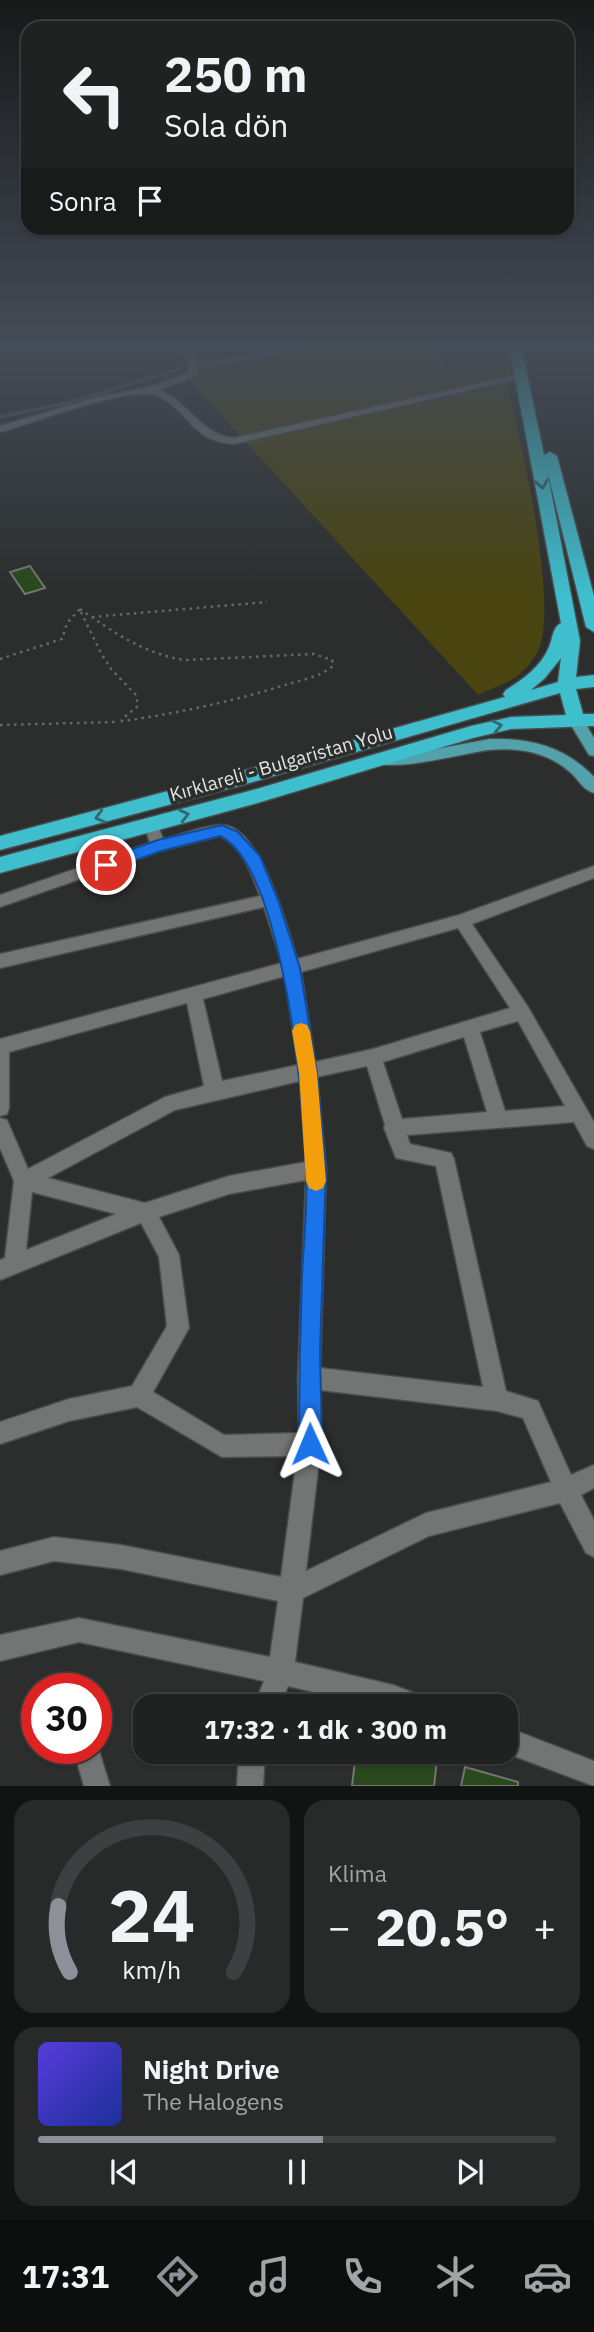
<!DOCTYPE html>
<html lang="tr">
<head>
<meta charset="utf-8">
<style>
  body { margin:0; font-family:"IBM Plex Sans",sans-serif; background:#282a2a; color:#f1f3f6; height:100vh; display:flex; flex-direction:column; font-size:26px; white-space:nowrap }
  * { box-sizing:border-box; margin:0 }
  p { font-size:23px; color:#a2a4a5 }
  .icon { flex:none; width:38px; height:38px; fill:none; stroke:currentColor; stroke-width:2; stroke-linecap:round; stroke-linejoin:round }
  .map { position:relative; height:1786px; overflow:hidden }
  .sheet { display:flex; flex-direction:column; gap:14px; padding:14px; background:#121313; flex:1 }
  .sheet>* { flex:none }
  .top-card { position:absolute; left:21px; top:21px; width:553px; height:214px; border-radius:21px; box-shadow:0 2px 5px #0004,0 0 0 2px #3d3f40; background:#202222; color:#f1f3f6; overflow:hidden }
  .speed { position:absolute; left:21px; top:1673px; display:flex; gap:14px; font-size:35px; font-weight:700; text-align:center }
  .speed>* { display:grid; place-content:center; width:91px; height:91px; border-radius:50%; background:#202222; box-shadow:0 2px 5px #0004,0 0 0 2px #3d3f40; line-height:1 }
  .speed .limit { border:10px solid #d22; background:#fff; color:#111 }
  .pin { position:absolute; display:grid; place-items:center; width:60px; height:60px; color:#fff; margin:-30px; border:4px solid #fff; border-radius:50%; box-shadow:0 2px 7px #0007 }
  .me { position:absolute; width:77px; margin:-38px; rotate:359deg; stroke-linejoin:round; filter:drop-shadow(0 0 5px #0008) }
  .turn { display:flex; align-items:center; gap:24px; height:147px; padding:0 28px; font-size:32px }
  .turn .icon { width:91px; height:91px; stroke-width:2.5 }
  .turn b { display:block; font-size:49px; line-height:60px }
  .then { display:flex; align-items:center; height:66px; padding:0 28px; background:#0003; gap:14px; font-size:26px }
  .big { font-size:52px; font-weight:800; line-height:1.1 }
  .sheet .widget { flex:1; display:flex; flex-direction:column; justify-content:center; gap:10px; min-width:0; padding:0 24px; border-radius:21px; background:#282a2a }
  .sheet .dial { align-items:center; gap:0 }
  .dial svg { height:182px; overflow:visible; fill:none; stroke:#3d3f40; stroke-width:7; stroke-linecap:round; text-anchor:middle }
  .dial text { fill:#f1f3f6; stroke:none }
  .song { display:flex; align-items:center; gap:21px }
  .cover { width:84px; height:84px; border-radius:10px; background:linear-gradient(135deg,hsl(250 70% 55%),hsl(230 70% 35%)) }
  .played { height:7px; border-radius:4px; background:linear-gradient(90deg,#8c9099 55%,#3d3f40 55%) }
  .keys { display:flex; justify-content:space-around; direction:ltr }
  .heat { display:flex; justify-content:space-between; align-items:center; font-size:38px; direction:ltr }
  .sheet .tiles { flex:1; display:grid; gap:14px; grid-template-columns:1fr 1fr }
  .widget:last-child { grid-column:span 2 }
  .trip { position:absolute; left:133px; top:1694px; width:385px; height:70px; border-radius:21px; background:#202222; box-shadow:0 2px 5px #0004,0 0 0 2px #3d3f40; font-weight:800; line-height:70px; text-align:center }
  .dock { display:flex; height:112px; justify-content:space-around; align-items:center; background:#0d0e0e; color:#a2a4a5 }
  .dock .icon { width:49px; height:49px }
  .dock .active { color:#8c9099 }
  .dock b { font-size:32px; color:#f1f3f6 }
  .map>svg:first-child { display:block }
  .green { fill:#494410 }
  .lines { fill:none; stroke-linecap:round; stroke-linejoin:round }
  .stream { stroke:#445460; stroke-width:3.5 }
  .building { fill:#27491b; stroke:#747673; stroke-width:2 }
  .minor-casing { stroke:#494c4b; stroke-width:3 }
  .major-casing { stroke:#494c4b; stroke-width:3 }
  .highway-casing { stroke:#494c4b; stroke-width:3 }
  .path { stroke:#666968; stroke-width:2.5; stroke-dasharray:2.5 4.5; stroke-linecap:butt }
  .minor { fill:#727574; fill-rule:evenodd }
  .major { fill:#53a1aa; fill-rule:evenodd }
  .highway { fill:#3fbece; fill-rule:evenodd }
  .oneway { stroke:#33686d }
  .route { fill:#1a73e8; stroke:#114b97; stroke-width:2 }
  .slow { fill:#f59e0b }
  .labels { text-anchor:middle; stroke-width:7; stroke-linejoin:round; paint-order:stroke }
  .street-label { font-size:19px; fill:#e2e4e4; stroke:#2b2e2d }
</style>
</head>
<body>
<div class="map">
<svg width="594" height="1786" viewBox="0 0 594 1786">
  <rect width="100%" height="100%" fill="#2b2e2d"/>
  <path class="green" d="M297,345H436L448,367L508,362L511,377L241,437L189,380L200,374L197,360Z
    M506,384C520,432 561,613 537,653C522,679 504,684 478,695L246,442Z"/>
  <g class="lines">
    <path class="stream" d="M205,365L320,345
      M0,417L71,402L183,368"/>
  </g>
  <path class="building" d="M30,566L45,588L25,594L10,572Z
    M356,1752H412L437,1760L434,1786H352Z
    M465,1767L518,1782V1786H461Z"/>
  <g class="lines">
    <defs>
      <path id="minor" d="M183,345H191L199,369L197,375L159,390C189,401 200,435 234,438L521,374L526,377L234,444C190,441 191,412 158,396C132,384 32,424 0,432V426L98,397L150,387L188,373L189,369Z
        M151,819L156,820L163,839C181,835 202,826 221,825C260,823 288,930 297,959L459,915L594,866V878L472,924L528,1007L594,1122V1149L587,1146L574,1122L407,1135L410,1144L451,1153L454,1159L506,1391L538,1401L571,1475L594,1465V1488L581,1495L594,1520V1557L586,1553L560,1503L429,1536L303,1598L295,1662L393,1685L424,1697L428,1706H373L288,1686L280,1706H254L264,1681L79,1642L0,1661V1635L79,1618L270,1657L278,1601L121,1569L54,1561L0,1575V1551L54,1537L121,1545L281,1577L297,1456L222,1457L137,1407L69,1421L0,1444V1422L69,1399L132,1386L167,1326L159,1257L141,1223L0,1280V1260L5,1258L14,1181L0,1148V1118L7,1120L28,1169L165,1097L204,1086L187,1003L9,1052V1108L7,1114L0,1116V1039L282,963L264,907L0,968V954L260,896C251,873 244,849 220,836L160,851L0,907V895L150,843L144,824ZM458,928L510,1008L373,1049L315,1062L301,972ZM285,976L298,1065L222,1081L203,999ZM518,1021L565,1106L505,1111L480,1032ZM464,1037L487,1112L402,1119L383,1062ZM367,1066L385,1125L384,1128L396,1158L436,1166L483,1387L320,1368L326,1169L317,1077ZM300,1081L306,1162L229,1176L145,1203L48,1178L175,1110ZM306,1180L298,1378L299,1433L224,1435L153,1392L189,1328L179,1255L159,1217L229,1194ZM32,1192L116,1214L26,1250ZM320,1390L497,1411L523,1418L551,1482L426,1513L306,1571L321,1444Z
        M506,1727L594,1761V1786L503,1752H506Z
        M96,1741L110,1786H84L73,1748H96Z
        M239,1752H265L263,1786H237Z"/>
      <path id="major" d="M576,715L581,716L594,738V756L589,755L568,720Z
        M490,739C532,738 565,747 594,777V793C583,790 578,779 570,772C547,752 518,747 489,750C468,752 385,775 373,760L381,755L414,753Z"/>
      <path id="highway" d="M509,345H521L544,455L550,452L557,456L594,596V632L586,627L547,470L580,641L576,677L594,675V687L576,689L583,714H594V726L511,729L473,738L254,804L0,873V857L253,790L471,726L511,717L566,715L560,693L239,786L0,850V836L239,772L505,697L503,694L506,690C523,679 541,667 549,647C553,638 552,628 561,623ZM561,658L558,682L531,690L545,678Z"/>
    </defs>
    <use href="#minor" class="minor-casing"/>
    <use href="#major" class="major-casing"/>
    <use href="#highway" class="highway-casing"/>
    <path class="path" d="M80,609C113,632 144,654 185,660L314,654L332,660L333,666C321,676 303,680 288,684C231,702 174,714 116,722
      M81,612L101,653L111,669L136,695L138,706L121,720
      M92,617L267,602
      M0,659L62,639L67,623L80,609
      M0,725L115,722"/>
    <use href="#minor" class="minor"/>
    <use href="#major" class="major"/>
    <use href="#highway" class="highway"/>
  </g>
  <defs><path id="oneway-chevron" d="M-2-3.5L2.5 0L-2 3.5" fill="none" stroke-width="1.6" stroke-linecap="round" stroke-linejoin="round" transform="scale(1.75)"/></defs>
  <g class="oneway">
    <use href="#oneway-chevron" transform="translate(542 484) rotate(80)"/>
    <use href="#oneway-chevron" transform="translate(497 726) rotate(-13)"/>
    <use href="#oneway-chevron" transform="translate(184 815) rotate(-14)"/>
    <use href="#oneway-chevron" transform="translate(100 817) rotate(165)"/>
  </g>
  <linearGradient id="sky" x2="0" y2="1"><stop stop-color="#181919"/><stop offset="0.58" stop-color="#444c57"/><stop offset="1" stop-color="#444c57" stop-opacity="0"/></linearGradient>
  <rect width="594" height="595" fill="url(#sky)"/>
  <path class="route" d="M222,825L238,832L260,856L278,900L300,968L317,1073L326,1169L320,1351L322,1444L318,1452L310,1456L302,1452L299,1444C299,1387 300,1331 302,1274C304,1239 308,1203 306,1168C304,1101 283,867 220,836L161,851L106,871L98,865L100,861L158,840Z"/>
  <path class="slow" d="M301,1023L307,1025L310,1031L317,1073L326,1181L323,1188L316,1191L309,1188L306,1181L299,1073L292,1031L295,1025Z"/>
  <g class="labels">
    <g class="street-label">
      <text transform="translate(281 763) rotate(-16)" y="7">Kırklareli - Bulgaristan Yolu</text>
    </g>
  </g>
</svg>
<div class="speed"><div class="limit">30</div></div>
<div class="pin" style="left:106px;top:865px;background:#d93025"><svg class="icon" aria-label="arrive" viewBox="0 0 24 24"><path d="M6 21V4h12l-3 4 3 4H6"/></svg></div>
<svg class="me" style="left:310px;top:1444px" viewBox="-20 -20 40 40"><path d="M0-17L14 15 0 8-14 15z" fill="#1a73e8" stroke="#fff" stroke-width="4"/></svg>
<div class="trip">17:32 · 1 dk · 300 m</div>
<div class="top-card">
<div class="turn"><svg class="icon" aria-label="left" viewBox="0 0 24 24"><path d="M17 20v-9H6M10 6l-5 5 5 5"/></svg><div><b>250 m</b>Sola dön</div></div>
<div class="then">Sonra<svg class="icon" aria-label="arrive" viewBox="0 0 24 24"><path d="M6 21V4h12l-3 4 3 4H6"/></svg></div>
</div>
</div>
<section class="sheet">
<div class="tiles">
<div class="widget dial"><svg viewBox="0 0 100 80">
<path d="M14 69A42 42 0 1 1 86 69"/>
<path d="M14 69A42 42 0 0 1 9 40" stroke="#8c9099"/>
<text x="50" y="56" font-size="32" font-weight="700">24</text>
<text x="50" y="72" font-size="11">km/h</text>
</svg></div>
<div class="widget"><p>Klima</p>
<div class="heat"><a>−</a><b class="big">20.5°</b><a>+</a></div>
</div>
<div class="widget">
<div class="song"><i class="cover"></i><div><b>Night Drive</b><p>The Halogens</p></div></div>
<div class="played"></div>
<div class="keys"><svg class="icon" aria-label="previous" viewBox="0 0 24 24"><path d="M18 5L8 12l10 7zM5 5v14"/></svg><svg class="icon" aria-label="pause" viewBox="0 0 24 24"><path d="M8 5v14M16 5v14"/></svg><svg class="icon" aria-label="next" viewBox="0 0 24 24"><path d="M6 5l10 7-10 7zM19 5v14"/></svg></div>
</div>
</div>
</section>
<nav class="dock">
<b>17:31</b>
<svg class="icon active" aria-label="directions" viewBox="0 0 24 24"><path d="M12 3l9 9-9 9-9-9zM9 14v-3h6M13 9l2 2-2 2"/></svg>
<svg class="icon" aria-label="music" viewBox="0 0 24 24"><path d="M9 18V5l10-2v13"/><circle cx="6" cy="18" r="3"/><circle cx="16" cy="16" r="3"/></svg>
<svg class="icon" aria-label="phone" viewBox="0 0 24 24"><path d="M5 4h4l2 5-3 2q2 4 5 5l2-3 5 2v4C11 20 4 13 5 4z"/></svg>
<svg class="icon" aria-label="climate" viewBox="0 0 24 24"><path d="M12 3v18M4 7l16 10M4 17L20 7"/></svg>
<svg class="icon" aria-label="car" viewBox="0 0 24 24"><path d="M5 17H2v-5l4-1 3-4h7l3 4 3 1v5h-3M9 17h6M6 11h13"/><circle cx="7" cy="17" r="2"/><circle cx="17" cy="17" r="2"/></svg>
</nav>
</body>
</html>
